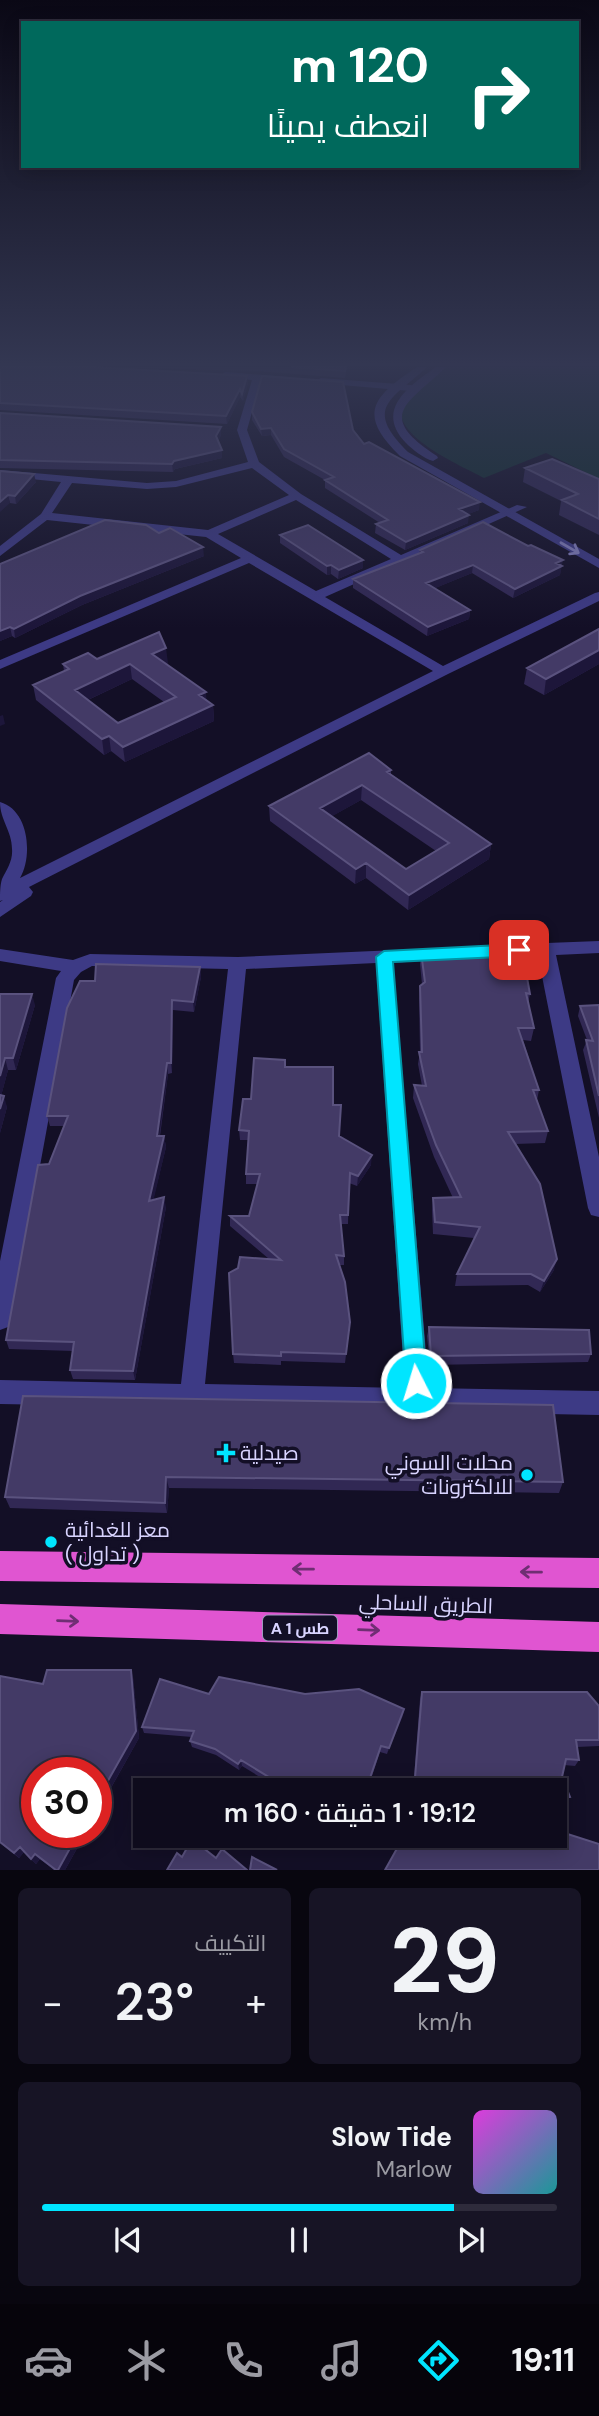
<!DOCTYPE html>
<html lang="ar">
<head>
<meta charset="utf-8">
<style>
  body { margin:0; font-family:"DM Sans",Cairo,sans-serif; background:#171425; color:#f1f3f6; direction:rtl; height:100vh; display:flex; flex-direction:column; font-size:26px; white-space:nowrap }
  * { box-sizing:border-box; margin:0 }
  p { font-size:23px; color:#9b9ba3 }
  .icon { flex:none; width:38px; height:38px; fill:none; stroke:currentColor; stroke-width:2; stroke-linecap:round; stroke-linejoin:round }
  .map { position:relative; height:1870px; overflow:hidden; direction:ltr }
  .side { display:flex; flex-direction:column; gap:18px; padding:18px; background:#08060f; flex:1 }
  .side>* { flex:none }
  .top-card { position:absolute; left:21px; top:21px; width:558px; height:147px; border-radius:0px; box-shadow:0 4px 18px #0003,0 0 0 2px #2e2b3b; direction:rtl; background:#00695c; color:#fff; overflow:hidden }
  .speed { position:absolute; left:21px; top:1757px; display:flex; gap:14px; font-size:35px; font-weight:700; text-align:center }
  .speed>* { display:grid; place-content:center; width:91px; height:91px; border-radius:50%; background:#0e0b1c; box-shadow:0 4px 18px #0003,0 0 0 2px #2e2b3b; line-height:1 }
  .speed .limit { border:10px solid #d22; background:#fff; color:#111 }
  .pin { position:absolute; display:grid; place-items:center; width:60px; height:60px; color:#fff; margin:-30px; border-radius:14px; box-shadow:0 4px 10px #0006 }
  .me { position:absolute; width:77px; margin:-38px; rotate:355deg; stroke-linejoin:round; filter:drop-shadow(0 0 5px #0008) }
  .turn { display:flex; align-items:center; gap:24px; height:147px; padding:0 35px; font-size:32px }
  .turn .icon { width:91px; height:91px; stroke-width:2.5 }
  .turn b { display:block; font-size:49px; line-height:60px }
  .big { font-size:52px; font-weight:600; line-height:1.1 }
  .side .card { flex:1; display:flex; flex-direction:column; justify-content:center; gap:10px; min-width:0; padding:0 24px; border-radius:10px; background:#171425 }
  .side .dial { align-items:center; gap:0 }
  .dial b { font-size:91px; line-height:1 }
  .song { display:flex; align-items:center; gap:21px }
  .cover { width:84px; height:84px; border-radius:10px; background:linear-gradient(135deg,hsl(300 70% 55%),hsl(180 70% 35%)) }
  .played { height:7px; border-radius:4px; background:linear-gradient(90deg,#00e5ff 80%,#2e2b3b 80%) }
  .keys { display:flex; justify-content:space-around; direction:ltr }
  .heat { display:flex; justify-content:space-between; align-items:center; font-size:38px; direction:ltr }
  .side .tiles { flex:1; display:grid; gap:18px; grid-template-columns:1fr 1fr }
  .card:last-child { grid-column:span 2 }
  .trip { position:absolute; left:133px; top:1778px; width:434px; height:70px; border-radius:0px; background:#0e0b1c; box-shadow:0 4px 18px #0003,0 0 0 2px #2e2b3b; font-weight:600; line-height:70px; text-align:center; direction:rtl }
  .menu { display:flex; height:112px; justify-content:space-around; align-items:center; background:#06040b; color:#9b9ba3 }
  .menu .icon { width:49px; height:49px }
  .menu .current { color:#00e5ff }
  .menu b { font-size:32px; color:#f1f3f6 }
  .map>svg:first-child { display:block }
  .green { fill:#12302f }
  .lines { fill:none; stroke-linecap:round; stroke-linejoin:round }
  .minor { fill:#3d3a85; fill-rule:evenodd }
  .tertiary { fill:#3d3a85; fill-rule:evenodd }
  .trunk { fill:#e055d1; fill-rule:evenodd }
  .wall { fill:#312854; fill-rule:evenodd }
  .shaded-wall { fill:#1d163a }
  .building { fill:#433a66; stroke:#5a527e; stroke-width:2; fill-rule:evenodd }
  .oneway { stroke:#837fbc }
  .oneway2 { stroke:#6f2e73 }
  .route { fill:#00e5ff; stroke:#0095a6; stroke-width:2 }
  .poi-dot { fill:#00e5ff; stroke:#130f26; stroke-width:2.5 }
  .labels { text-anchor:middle; stroke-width:7; stroke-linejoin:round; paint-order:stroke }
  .shield { fill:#130f26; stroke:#9e99be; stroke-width:2 }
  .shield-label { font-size:16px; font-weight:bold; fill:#d9d4ff }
  .near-poi-label { font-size:21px; fill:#d9d4ff; stroke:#130f26; text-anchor:start }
  .near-street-label { font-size:21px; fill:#d9d4ff; stroke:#130f26 }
</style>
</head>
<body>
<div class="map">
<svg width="599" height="1870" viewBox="0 0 599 1870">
  <rect width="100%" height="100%" fill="#130f26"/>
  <path class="green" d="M445,367H599V479L546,453L484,478C461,465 374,430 408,392C418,382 434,374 445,367Z"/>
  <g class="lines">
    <path class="minor" d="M226,372L289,377L291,379L286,382L261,380L247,430L259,462L301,494L401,555L517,505L527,507L325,597L443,666L595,593L599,592V601L448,674L29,887L33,892L31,896L0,917V902L3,900L0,901C0,894 0,885 2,879C7,869 13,861 12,849C12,831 0,820 0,802C29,810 33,856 20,878L433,671L249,563L0,669V660L241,558L206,537L47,520L0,556V546L41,514L61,482L0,476V470L147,483L176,481L248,462L237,430L252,380L223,377V373ZM252,468L289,495L208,530L52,513L72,483L147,489L176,487ZM296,500L391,559L316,591L218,534Z
      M321,378L411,385L416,388L411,391L318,383L316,381Z
      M599,941V953L556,955L599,1157V1217L591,1215L588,1208L538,956L498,957L489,951L498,945Z
      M442,948L451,954L448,959L393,963L429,1388L599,1391V1415L0,1404V1380L181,1384L228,969L92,966L81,972L74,980L12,1319L8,1327L0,1330V1261L56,978L61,971L0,961V949L73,960L90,954L238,957ZM376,963L405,1388L205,1384L246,969Z"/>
    <path class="tertiary" d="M417,367H427C393,399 362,407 408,452L599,559V568L400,456C357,414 372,397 417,367Z
      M436,367H446C408,404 374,415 437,456L438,458L433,461C423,458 413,450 406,443C374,410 409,386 436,367Z"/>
    <path class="trunk" d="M0,1551L599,1558V1588L0,1581Z
      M0,1604L599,1622V1652L0,1634Z"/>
  </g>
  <path class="wall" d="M0,367L247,376L248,383L243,401L240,397L227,424L0,410Z
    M108,367H347L345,378L257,371Z
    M252,412L353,430L364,444L479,510L468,514V523L405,550L375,533L376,524L380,523L325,488V480L284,457L271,435L262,436L252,420Z
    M0,413L221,435L218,441L222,458L175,469L173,472L0,468Z
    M525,468L599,479V535L559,515L561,501L523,482Z
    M0,471L36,482L16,504L10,503Z
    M159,533L204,556L82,605L15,638L12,636L0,641V564Z
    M280,535L363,560V568L338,579L331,574L327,575L280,543Z
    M420,550L561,566L560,575L513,598L472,573L435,588L470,610L469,619L427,636L353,588V579L419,554Z
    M599,629V664L544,695L524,684L527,668Z
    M97,659L168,663L166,664L213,705L214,721L125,762L111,751L104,755L36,700L33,685L64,671L63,664ZM132,679L164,702L118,723L88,700Z
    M391,770V774L491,844L489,859L408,910L366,878L355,884L270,821L269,806ZM361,800L436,851L406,869L332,816Z
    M421,952L530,994L528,1003L534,1028L531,1041L523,1040L539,1090L537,1100L548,1131L545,1143L515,1144L554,1270L540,1292L528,1285L455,1286L457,1274L474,1238L433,1234L432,1210L433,1198H453L434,1157L413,1098L414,1085L422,1086L418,1064L420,1052L419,999L420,986L422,984L420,964Z
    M200,967L201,977L194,1012L173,1010L172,1073L168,1074L160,1136H164L166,1147L153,1200L166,1207L135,1380L73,1379L70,1370L73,1351L9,1349L6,1340L49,1164L64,1126H50L47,1116L95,981Z
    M0,994L35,1005L16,1070H8L1,1096L7,1107L0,1133Z
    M599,1005V1118L583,1050L587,1040L578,1016L580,1006Z
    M285,1067L333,1105L339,1137L371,1165L357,1186L349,1183L348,1224H341L344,1256V1265H339L350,1322L345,1363L281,1361V1365L234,1363L233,1354L269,1259L230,1226V1216H249L257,1184H246V1174L248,1140H240L239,1130L251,1099Z
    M429,1327L591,1354L588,1362L430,1365L427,1336Z
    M23,1396L563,1482L559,1493L169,1488L167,1513L10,1508L5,1497Z
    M0,1676L43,1684L133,1677L139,1738L65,1870H54L40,1859L36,1864L24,1852L19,1858L0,1843Z
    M422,1692L599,1706V1746L577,1747L579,1760L575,1766L564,1765L562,1777L570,1797L565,1803L555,1805V1790H413L420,1699Z
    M209,1694H305L404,1709L387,1754L380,1752L371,1779L375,1781L373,1790H281L242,1766L239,1770L216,1755L192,1747L190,1741L192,1737L144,1733L142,1727Z"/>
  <path class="shaded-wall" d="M247,376L248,383L243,401L242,394Z
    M240,389V397L227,424L226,416Z
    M221,427V435L217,444L216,436Z
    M271,428V435L262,436L261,429Z
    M222,450V458L175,469L173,472L172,464L174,461Z
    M34,474L36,482L16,504L15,496Z
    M8,495L10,503L0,512V502Z
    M480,502L479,510L458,518L459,509Z
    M469,515L468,523L405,550L406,542Z
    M203,547L204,556L82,605L15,638L14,629L80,596Z
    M363,560V568L338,579L339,570Z
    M563,560L560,575L513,598L515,589Z
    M331,565V574L327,575V566Z
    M473,565L472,573L426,592V583Z
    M470,610L469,619L427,636L428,627Z
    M10,627L12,636L0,641V631Z
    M166,648L168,663L154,669L152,654Z
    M599,650V664L544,695L546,679Z
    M130,664L132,679L77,705L75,690Z
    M206,692L207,707L199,695Z
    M213,705L214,721L125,762L123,747Z
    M3,715L5,724L0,726V716Z
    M109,736L111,751L104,755L102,739Z
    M362,785L361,800L320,823V808Z
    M491,844L489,859L408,910L409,895Z
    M366,863V878L355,884L356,869Z
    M200,967L201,977L194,1012L193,1002Z
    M32,994L35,1005L16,1070L13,1058Z
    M172,1000L173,1010L172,1073L171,1063Z
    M5,1058L8,1070L0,1100V1076Z
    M167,1063L168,1074L158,1146L157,1136Z
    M4,1096L7,1107L0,1133V1109Z
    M164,1136L166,1147L151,1211L149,1201Z
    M372,1155L371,1165L357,1186L358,1176Z
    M164,1197L166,1207L135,1380L133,1371Z
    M557,1259L554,1270L540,1292L544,1281Z
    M166,1477L169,1488L167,1513L165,1503Z
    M131,1670L133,1677L139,1738L96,1814V1802Z
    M404,1709L403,1716L387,1754L389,1748Z
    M241,1760L242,1766L239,1770L238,1764Z
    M79,1832H86L65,1870H58Z
    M20,1847L24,1852L19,1858L14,1853Z
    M35,1854L40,1859L36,1864L31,1859Z"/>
  <path class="building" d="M0,367H94L247,376L242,394L240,389L226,416L0,403Z
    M291,367H346L345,371Z
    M262,376L343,382L353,430L364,444L369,442L480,502L459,509L469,515L406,542L376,524L388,520L325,480L334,477L284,449L271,428L261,429L252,412Z
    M0,413L221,427L216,436L222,450L174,461L172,464L0,460Z
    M552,459L599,479V519L562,500L578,494L525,468Z
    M0,471L34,474L15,496L8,495L0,502Z
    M105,520L146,525L159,533L170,528L203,547L80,596L14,629L10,627L0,631V564Z
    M483,522L528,546L531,545L563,560L556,563L562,566L515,589L473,565L426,583L470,610L428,627L353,579L423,552L420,550Z
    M308,525L363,560L339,570L331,565L327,566L280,535Z
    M599,629V650L546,679L527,668Z
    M159,632L166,648L152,654L206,692L199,695L213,705L123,747L109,736L102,739L33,685L69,669L63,664L88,653L97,659ZM130,664L176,697L118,723L75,690Z
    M369,753L391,770L387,772L491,844L409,895L366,863L356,869L269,806ZM362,785L449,843L406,869L320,808Z
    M522,950L530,994L526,993L534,1028H518L539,1090H533L548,1131L508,1132L540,1184L557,1259L544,1281L531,1274H457L480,1227L435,1222L433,1198L461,1197L436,1145L414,1085L426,1086L419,1052H422L420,986L425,982L421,952Z
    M96,964L200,967L193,1002L172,1000L171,1063H167L157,1136H164L149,1201L164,1197L133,1371L70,1370L74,1342L6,1340L38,1165L49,1164L68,1116H47L67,1008L80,981H95Z
    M0,994H32L13,1058H5L0,1076Z
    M599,1005V1096L586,1040L593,1041L580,1006Z
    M254,1058L285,1060V1067H333V1105H341L339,1136L372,1155L358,1176L350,1173L348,1215H340L344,1256L336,1255L345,1282L350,1322L346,1354L281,1352V1356L233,1354L229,1273L238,1268L240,1257L281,1260L230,1216H249L260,1174H246L249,1131L239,1130L243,1099H251Z
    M0,1095L4,1096L0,1109Z
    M429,1327L589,1330L591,1354L431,1356Z
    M23,1396L553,1405L563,1482L166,1477L165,1503L5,1497Z
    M47,1670H131L136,1731L96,1802V1773H37V1832H79L58,1870H56L35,1854L31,1859L20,1847L14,1853L0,1842V1676L43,1684Z
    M219,1677L305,1694L359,1689L404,1709L389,1748L381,1746L370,1778L375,1781L371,1790H290L241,1760L238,1764L215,1749L190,1741L194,1731L142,1727L160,1679L209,1694Z
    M422,1692H587L599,1706V1740H576L579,1760L566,1759L562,1777L570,1797L555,1799V1790H414Z
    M555,1830L599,1844V1870H385L404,1836H555Z
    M192,1839L216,1858L222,1849L247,1870H167L177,1853L182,1857Z
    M252,1857L277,1870H250Z"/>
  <defs><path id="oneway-shaft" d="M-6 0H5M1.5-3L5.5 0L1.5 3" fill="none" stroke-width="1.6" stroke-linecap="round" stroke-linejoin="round" transform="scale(1.75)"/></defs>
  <use class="oneway" href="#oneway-shaft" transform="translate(570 548) rotate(30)"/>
  <g class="oneway2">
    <use href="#oneway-shaft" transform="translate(303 1569) rotate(-179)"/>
    <use href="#oneway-shaft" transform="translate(531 1572) rotate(-179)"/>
    <use href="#oneway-shaft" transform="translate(68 1621) rotate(2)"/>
    <use href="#oneway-shaft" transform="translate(369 1630) rotate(2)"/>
  </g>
  <linearGradient id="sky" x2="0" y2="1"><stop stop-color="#0a0815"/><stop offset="0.58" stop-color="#333752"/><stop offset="1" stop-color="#333752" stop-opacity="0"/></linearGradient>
  <rect width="599" height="628" fill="url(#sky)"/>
  <path class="route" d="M519,944L527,950L519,956L393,962L427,1383L424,1390L416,1393L409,1390L406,1383L376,957L384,951Z"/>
  <g class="poi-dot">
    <path d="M222.5 1442.5h7v7h7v7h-7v7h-7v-7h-7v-7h7z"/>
    <circle cx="527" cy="1475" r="7"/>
    <circle cx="51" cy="1542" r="7"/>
  </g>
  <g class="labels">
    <rect class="shield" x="263" y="1615.5" width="74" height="25" rx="5"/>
    <g class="shield-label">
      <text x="300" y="1634">A 1 طس</text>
    </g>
    <g class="near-poi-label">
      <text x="240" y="1460">صيدلية</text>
      <text x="513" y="1470" text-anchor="end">محلات السوني<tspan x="513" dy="24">للالكترونات</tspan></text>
      <text x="65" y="1537">معز للغدائية<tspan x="65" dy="24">( تداول )</tspan></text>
    </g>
    <g class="near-street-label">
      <text transform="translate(426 1604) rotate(2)" y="7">الطريق الساحلي</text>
    </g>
  </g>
</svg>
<div class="speed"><div class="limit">30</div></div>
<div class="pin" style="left:519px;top:950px;background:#d93025"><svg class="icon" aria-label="arrive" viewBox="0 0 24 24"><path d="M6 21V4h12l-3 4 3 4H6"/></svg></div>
<svg class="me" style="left:416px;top:1383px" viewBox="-20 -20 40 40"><circle r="17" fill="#00e5ff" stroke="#fff" stroke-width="3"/><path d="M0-11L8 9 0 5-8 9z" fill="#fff"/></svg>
<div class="trip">19:12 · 1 دقيقة · 160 m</div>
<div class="top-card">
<div class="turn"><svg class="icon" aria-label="right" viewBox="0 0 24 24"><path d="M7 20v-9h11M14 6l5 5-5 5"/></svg><div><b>120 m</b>انعطف يمينًا</div></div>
</div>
</div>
<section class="side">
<div class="tiles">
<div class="card dial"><b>29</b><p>km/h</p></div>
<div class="card"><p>التكييف</p>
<div class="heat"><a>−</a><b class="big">23°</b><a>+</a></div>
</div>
<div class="card">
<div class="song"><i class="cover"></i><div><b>Slow Tide</b><p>Marlow</p></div></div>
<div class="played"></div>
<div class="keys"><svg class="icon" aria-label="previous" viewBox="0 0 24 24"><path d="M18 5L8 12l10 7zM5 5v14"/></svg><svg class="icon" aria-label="pause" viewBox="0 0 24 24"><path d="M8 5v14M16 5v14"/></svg><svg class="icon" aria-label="next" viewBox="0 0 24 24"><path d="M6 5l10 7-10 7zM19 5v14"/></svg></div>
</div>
</div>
</section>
<nav class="menu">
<b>19:11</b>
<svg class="icon current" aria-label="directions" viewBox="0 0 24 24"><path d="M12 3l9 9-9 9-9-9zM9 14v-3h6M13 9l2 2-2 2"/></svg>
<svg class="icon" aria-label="music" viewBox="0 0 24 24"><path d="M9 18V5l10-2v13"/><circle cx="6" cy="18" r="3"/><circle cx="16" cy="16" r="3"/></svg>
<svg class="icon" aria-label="phone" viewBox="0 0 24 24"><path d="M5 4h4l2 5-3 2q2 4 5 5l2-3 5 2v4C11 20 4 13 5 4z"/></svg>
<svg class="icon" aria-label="climate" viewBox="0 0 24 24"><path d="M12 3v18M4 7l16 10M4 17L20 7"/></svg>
<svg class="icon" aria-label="car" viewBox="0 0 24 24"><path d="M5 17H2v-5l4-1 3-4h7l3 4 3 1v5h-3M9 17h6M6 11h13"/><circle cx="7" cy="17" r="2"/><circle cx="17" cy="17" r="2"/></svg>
</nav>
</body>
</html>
